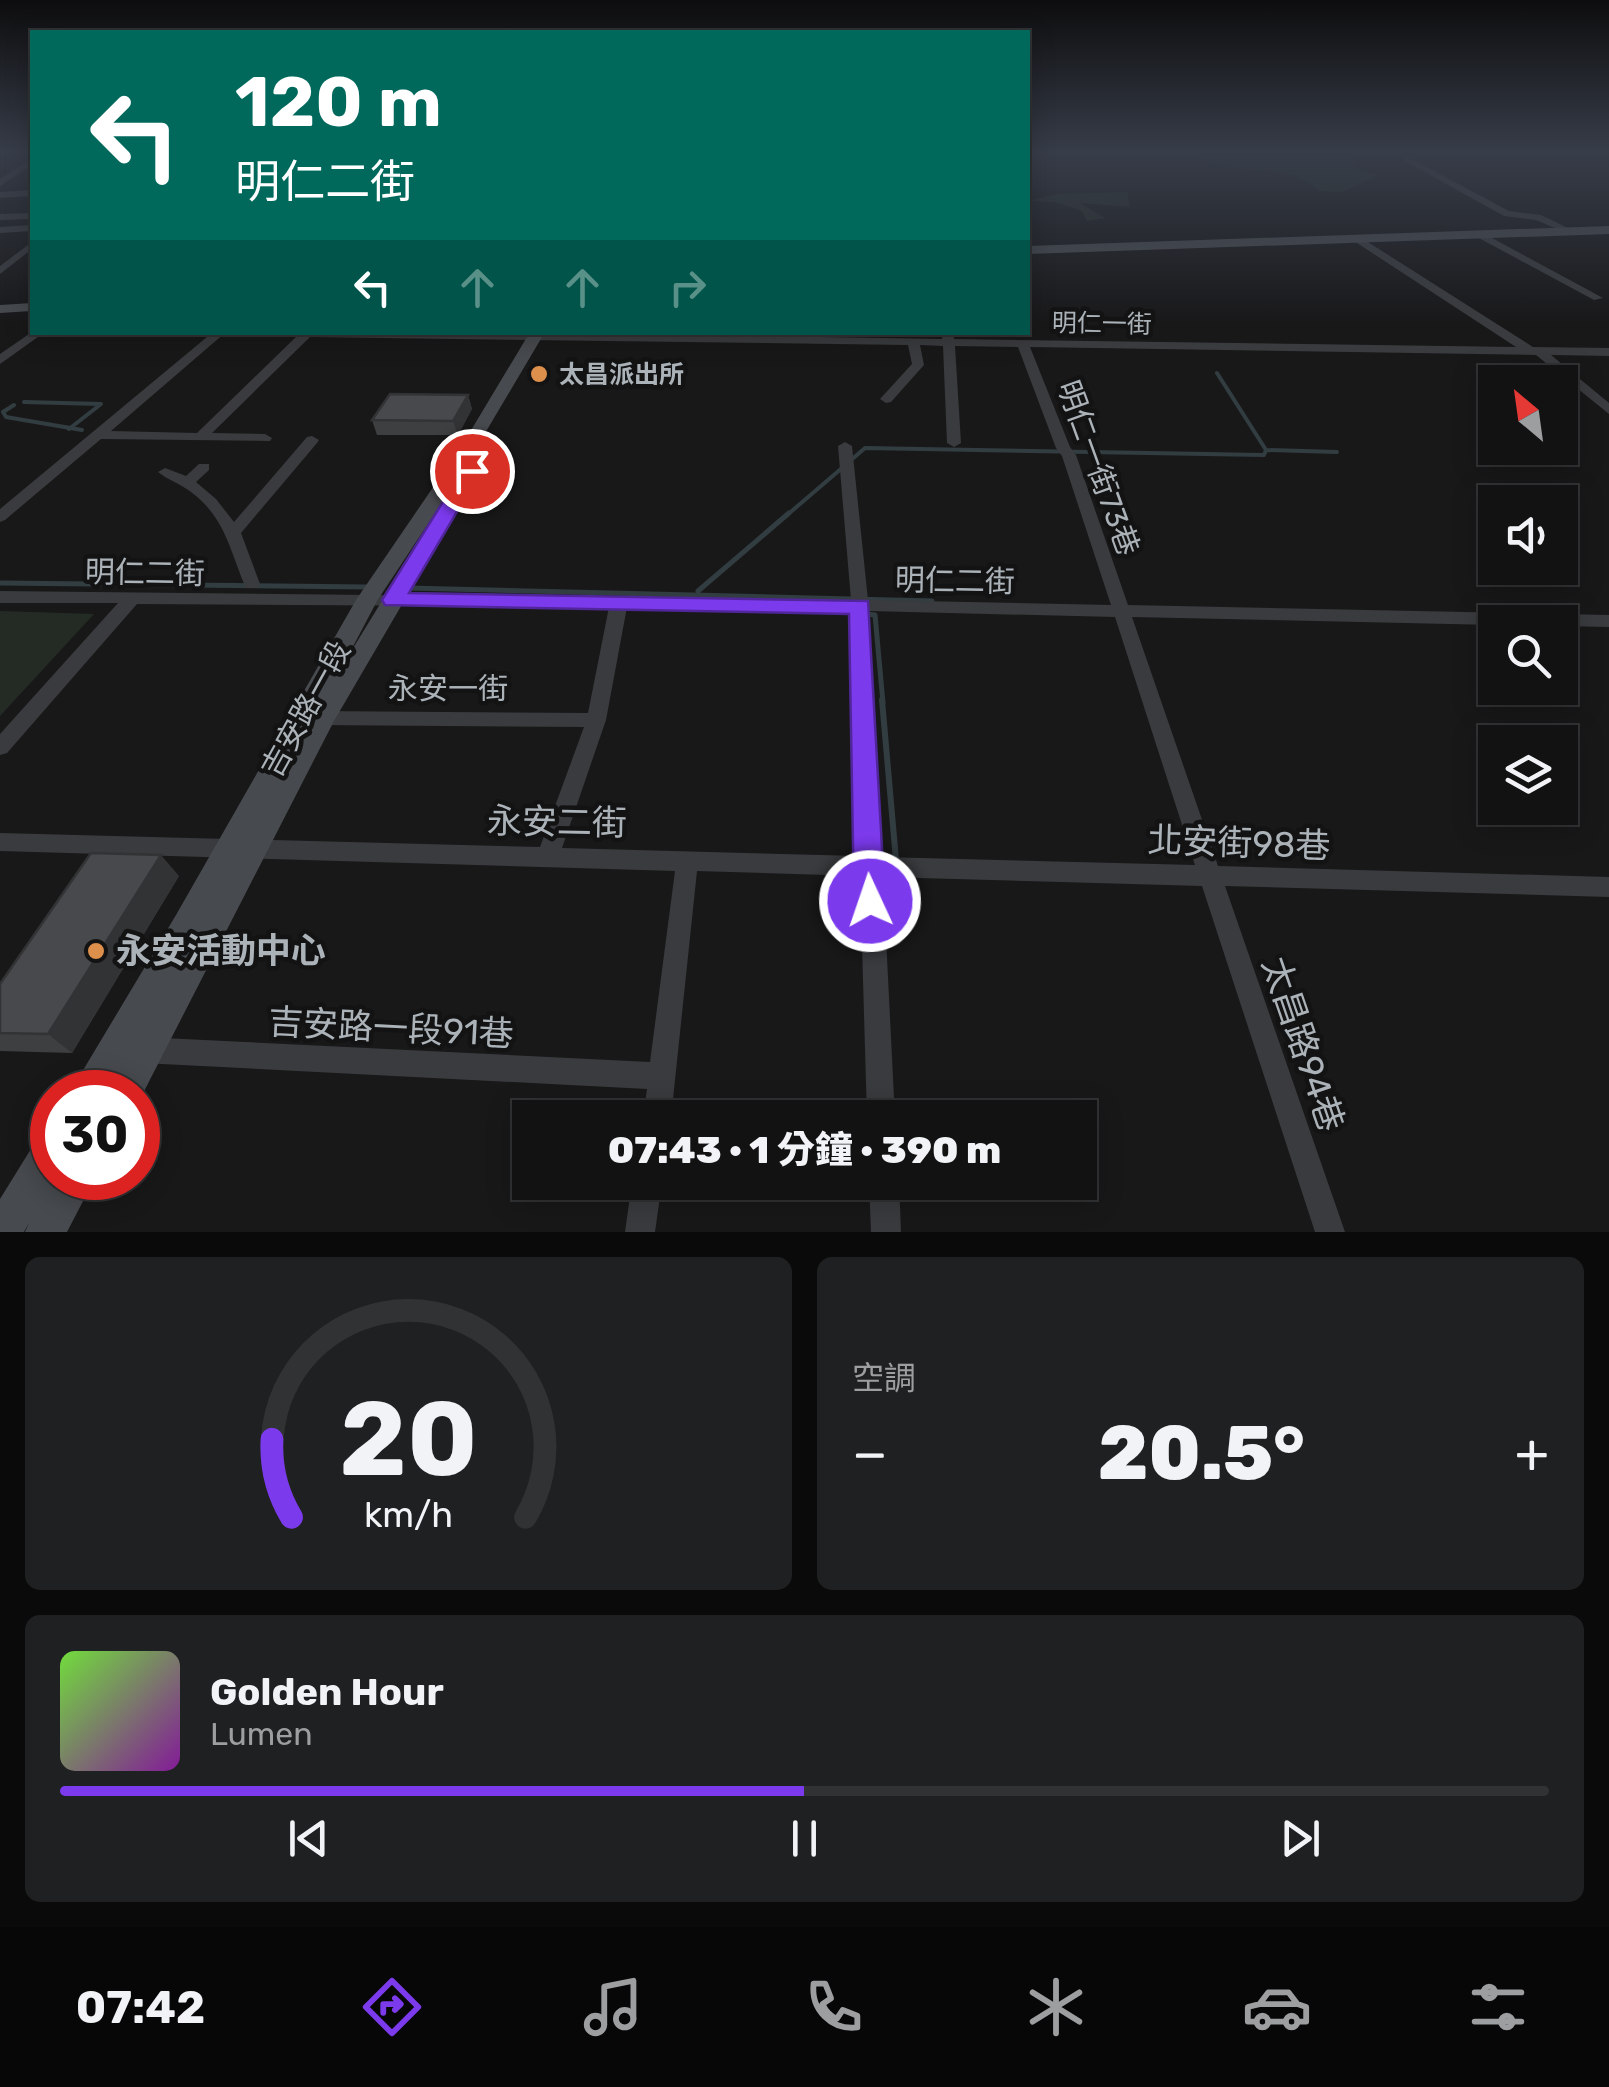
<!DOCTYPE html>
<html lang="zh-TW">
<head>
<meta charset="utf-8">
<style>
  body { margin:0; font-family:Rubik,"Noto Sans TC",sans-serif; background:#1f2021; color:#f1f3f6; height:100vh; display:flex; flex-direction:column; font-size:38px; white-space:nowrap }
  * { box-sizing:border-box; margin:0 }
  p { font-size:32px; color:#9c9ea0 }
  .icon { flex:none; width:55px; height:55px; fill:none; stroke:currentColor; stroke-width:2; stroke-linecap:round; stroke-linejoin:round }
  .map { position:relative; height:1232px; overflow:hidden }
  .details { display:flex; flex-direction:column; gap:25px; padding:25px; background:#0a0a0a; flex:1 }
  .details>* { flex:none }
  .hud { position:absolute; left:30px; top:30px; width:1000px; height:305px; border-radius:0px; box-shadow:0 5px 25px #0003,0 0 0 2px #313233; background:#00695c; color:#fff; overflow:hidden }
  .needle { width:65px; rotate:331deg }
  .tools { position:absolute; left:1478px; top:365px; display:grid; gap:20px }
  .tools a { display:grid; place-items:center; width:100px; height:100px; border-radius:0px; background:#121213; box-shadow:0 5px 25px #0003,0 0 0 2px #313233; font-size:50px }
  .speed { position:absolute; left:30px; top:1070px; display:flex; gap:20px; font-size:50px; font-weight:700; text-align:center }
  .speed>* { display:grid; place-content:center; width:130px; height:130px; border-radius:50%; background:#121213; box-shadow:0 5px 25px #0003,0 0 0 2px #313233; line-height:1 }
  .speed .limit { border:15px solid #d22; background:#fff; color:#111 }
  .pin { position:absolute; display:grid; place-items:center; width:85px; height:85px; color:#fff; margin:-42px; border:5px solid #fff; border-radius:50%; box-shadow:0 2px 10px #0007 }
  .me { position:absolute; width:110px; margin:-55px; rotate:357deg; stroke-linejoin:round; filter:drop-shadow(0 0 8px #0008) }
  .turn { display:flex; align-items:center; gap:35px; height:210px; padding:0 40px; font-size:45px }
  .turn .icon { width:130px; height:130px; stroke-width:2.5 }
  .turn b { display:block; font-size:70px; line-height:85px }
  .lanes { display:flex; align-items:center; height:95px; padding:0 40px; background:#0003; justify-content:center; gap:50px; direction:ltr }
  .lanes .off { opacity:.35 }
  .big { font-size:75px; font-weight:800; line-height:1.1 }
  .details .card { flex:1; display:flex; flex-direction:column; justify-content:center; gap:15px; min-width:0; padding:0 35px; border-radius:15px; background:#1f2021 }
  .details .dial { align-items:center; gap:0 }
  .dial svg { height:260px; overflow:visible; fill:none; stroke:#313233; stroke-width:7; stroke-linecap:round; text-anchor:middle }
  .dial text { fill:#f1f3f6; stroke:none }
  .song { display:flex; align-items:center; gap:30px }
  .cover { width:120px; height:120px; border-radius:15px; background:linear-gradient(135deg,hsl(100 70% 55%),hsl(290 70% 35%)) }
  .played { height:10px; border-radius:5px; background:linear-gradient(90deg,#7c3aed 50%,#313233 50%) }
  .keys { display:flex; justify-content:space-around; direction:ltr }
  .heat { display:flex; justify-content:space-between; align-items:center; font-size:55px; direction:ltr }
  .details .tiles { flex:1; display:grid; gap:25px; grid-template-columns:1fr 1fr }
  .card:last-child { grid-column:span 2 }
  .trip { position:absolute; left:512px; top:1100px; width:585px; height:100px; border-radius:0px; background:#121213; box-shadow:0 5px 25px #0003,0 0 0 2px #313233; font-weight:800; line-height:100px; text-align:center }
  .dock { display:flex; height:160px; justify-content:space-around; align-items:center; background:#070708; color:#9c9ea0 }
  .dock .icon { width:70px; height:70px }
  .dock .on { color:#7c3aed }
  .dock b { font-size:45px; color:#f1f3f6 }
  .map>svg:first-child { display:block }
  .green { fill:#242b24 }
  .lines { fill:none; stroke-linecap:round; stroke-linejoin:round }
  .stream-far2 { stroke:#323d41; stroke-width:4 }
  .stream-far1 { stroke:#323d41; stroke-width:5 }
  .stream { stroke:#323d41; stroke-width:6 }
  .street { fill:#393b3e; fill-rule:evenodd }
  .secondary { fill:#474a4e; fill-rule:evenodd }
  .wall { fill:#3d3f41 }
  .shaded-wall { fill:#323335 }
  .building { fill:#47494c; stroke:#323335; stroke-width:2.5 }
  .route { fill:#7c3aed; stroke:#51269a; stroke-width:2.5 }
  .poi-dot { fill:#dd8f4c; stroke:#131314; stroke-width:4 }
  .labels { text-anchor:middle; stroke-width:9; stroke-linejoin:round; paint-order:stroke }
  .far-street-label { font-size:25px; fill:#abb2b8; stroke:#131314 }
  .far-poi-label { font-size:25px; font-weight:bold; fill:#abb2b8; stroke:#131314; text-anchor:start }
  .street-label { font-size:30px; fill:#abb2b8; stroke:#131314 }
  .near-street-label { font-size:35px; fill:#abb2b8; stroke:#131314 }
  .near-poi-label { font-size:35px; font-weight:bold; fill:#abb2b8; stroke:#131314; text-anchor:start }
</style>
</head>
<body>
<div class="map">
<svg width="1609" height="1232" viewBox="0 0 1609 1232">
  <rect width="100%" height="100%" fill="#181819"/>
  <path class="green" d="M1190,152H1365L1373,156L1353,158L1356,165L1350,167L1379,175L1342,192L1319,191C1282,155 1228,183 1190,152Z
    M1127,192L1130,207L1080,203L1105,218L1087,221L1082,211L1055,202L1028,201L1057,194Z
    M0,611L94,614L0,716Z"/>
  <g class="lines">
    <path class="stream-far2" d="M1217,373L1266,450
      M24,402L101,404L69,429
      M14,405L3,412L6,417L82,430
      M850,461L865,448L1264,455L1266,450L1337,452
      M786,516L842,468"/>
    <path class="stream-far1" d="M0,583L367,587
      M408,588L932,601
      M698,591L789,513
      M837,610L875,615L883,703"/>
    <path class="stream" d="M882,700L896,860"/>
    <path class="street" d="M1406,156L1509,211L1541,215L1574,231L1569,234L1536,220L1504,216L1403,160Z
      M29,160H32V165L0,186V179Z
      M32,190V196L0,198V192Z
      M32,213V219L0,220V214Z
      M32,225V231L0,233V227Z
      M1475,232H1481L1603,298L1594,300L1475,236Z
      M1354,237H1360L1533,347L1609,348V356L1551,355L1609,403V414L1536,355L1030,347L1070,447L1076,455L1128,605L1609,615V627L1560,626V622L1495,625L1132,617L1218,866L1609,877V897L1225,886L1345,1232H1315L1202,886L883,877L895,1118H867L860,876L697,871L671,1118H643L647,1089L142,1063L133,1059L129,1050L133,1041L142,1037L650,1062L675,871L0,851V833L540,847L584,727L315,725L308,723L305,718L308,713L315,711L588,713L609,607L137,604L7,753L0,755V734L118,603H0V591L851,600L838,446L845,442L852,446L868,600L1111,605L1062,456L1056,448L1018,347L955,346L961,443L954,447L947,443L943,346L920,345L924,365L891,402L886,403L880,399L912,364L908,345L310,337L212,433L265,434L272,438L270,441L101,439L5,520L0,522V509L213,332H226L111,431L197,433L297,336L235,335L230,332H509L942,339L943,332H953L954,339L1516,347L1354,241ZM627,607L852,611L859,856L562,848L606,720ZM869,611L1115,617L1195,865L882,857Z
      M32,242V249L0,274V266Z
      M32,332H45L0,364V354Z
      M312,436L319,440L317,443L241,533L260,584L258,588H246C230,552 226,518 191,492C181,484 168,480 158,472L165,468L186,476L199,464H209V470L196,482L216,499L234,522L307,437Z
      M632,1182H662L655,1232H625Z
      M869,1182H899L901,1232H871Z"/>
    <path class="secondary" d="M1609,226V234L1028,254V246Z
      M32,303V311L0,313V305Z
      M530,332H545L462,472H475L477,476L334,721L138,1103V1092H70L176,915L356,600L464,442ZM445,498L347,658L377,601Z
      M52,1131V1178H95L67,1232H25L29,1223L24,1232H0V1199L39,1136Z"/>
  </g>
  <path class="wall" d="M468,395L472,409L458,435H377L372,420Z
    M179,876L72,1053L0,1051V1033Z"/>
  <path class="shaded-wall" d="M468,395L472,409L458,435L453,421Z
    M161,855L179,876L72,1053L48,1034Z"/>
  <path class="building" d="M390,394L468,395L453,421L372,420Z
    M91,853L161,855L48,1034L0,1033V984Z"/>
  <linearGradient id="sky" x2="0" y2="1"><stop stop-color="#0d0d0e"/><stop offset="0.47" stop-color="#373d49"/><stop offset="1" stop-color="#373d49" stop-opacity="0"/></linearGradient>
  <rect width="1609" height="324" fill="url(#sky)"/>
  <path class="route" d="M472,465L481,471L409,593L868,601L885,901L880,910L870,914L859,910L854,901L849,614L385,605L382,600L462,471Z"/>
  <g class="poi-dot">
    <circle cx="539" cy="374" r="10"/>
    <circle cx="96" cy="951" r="10"/>
  </g>
  <g class="labels">
    <g class="far-street-label">
      <text transform="translate(1102 323) rotate(1)" y="9">明仁一街</text>
    </g>
    <g class="far-poi-label">
      <text x="559" y="383">太昌派出所</text>
    </g>
    <g class="street-label">
      <text transform="translate(1098 468) rotate(70)" y="10">明仁一街73巷</text>
      <text transform="translate(145 573) rotate(1)" y="10">明仁二街</text>
      <text transform="translate(955 581) rotate(1)" y="10">明仁二街</text>
      <text x="448" y="699">永安一街</text>
      <text transform="translate(306 709) rotate(-61)" y="10">吉安路一段</text>
    </g>
    <g class="near-street-label">
      <text transform="translate(557 822) rotate(1)" y="12">永安二街</text>
      <text transform="translate(1239 843) rotate(2)" y="12">北安街98巷</text>
      <text transform="translate(391 1028) rotate(3)" y="12">吉安路一段91巷</text>
      <text transform="translate(1303 1044) rotate(71)" y="12">太昌路94巷</text>
    </g>
    <g class="near-poi-label">
      <text x="116" y="963">永安活動中心</text>
    </g>
  </g>
</svg>
<div class="tools">
<a><svg class="needle" viewBox="-14 -14 28 28"><path d="M0-13l5 13h-10z" fill="#e53935"/><path d="M0 13l5-13h-10z" fill="#9c9ea0"/></svg></a>
<a><svg class="icon" aria-label="sound" viewBox="0 0 24 24"><path d="M4 9h4l5-4v14l-5-4H4zM17 9q2 3 0 6"/></svg></a>
<a><svg class="icon" aria-label="search" viewBox="0 0 24 24"><circle cx="10" cy="10" r="6"/><path d="M15 15l6 6"/></svg></a>
<a><svg class="icon" aria-label="layers" viewBox="0 0 24 24"><path d="M12 4l9 5-9 5-9-5zM3 14l9 5 9-5"/></svg></a>
</div>
<div class="speed"><div class="limit">30</div></div>
<div class="pin" style="left:472px;top:471px;background:#d93025"><svg class="icon" aria-label="arrive" viewBox="0 0 24 24"><path d="M6 21V4h12l-3 4 3 4H6"/></svg></div>
<svg class="me" style="left:870px;top:901px" viewBox="-20 -20 40 40"><circle r="17" fill="#7c3aed" stroke="#fff" stroke-width="3"/><path d="M0-11L8 9 0 5-8 9z" fill="#fff"/></svg>
<div class="trip">07:43 · 1 分鐘 · 390 m</div>
<div class="hud">
<div class="turn"><svg class="icon" aria-label="left" viewBox="0 0 24 24"><path d="M17 20v-9H6M10 6l-5 5 5 5"/></svg><div><b>120 m</b>明仁二街</div></div>
<div class="lanes"><svg class="icon" aria-label="left" viewBox="0 0 24 24"><path d="M17 20v-9H6M10 6l-5 5 5 5"/></svg><svg class="icon off" aria-label="ahead" viewBox="0 0 24 24"><path d="M12 20V5M6 11l6-6 6 6"/></svg><svg class="icon off" aria-label="ahead" viewBox="0 0 24 24"><path d="M12 20V5M6 11l6-6 6 6"/></svg><svg class="icon off" aria-label="right" viewBox="0 0 24 24"><path d="M7 20v-9h11M14 6l5 5-5 5"/></svg></div>
</div>
</div>
<section class="details">
<div class="tiles">
<div class="card dial"><svg viewBox="0 0 100 80">
<path d="M14 69A42 42 0 1 1 86 69"/>
<path d="M14 69A42 42 0 0 1 8 45" stroke="#7c3aed"/>
<text x="50" y="56" font-size="32" font-weight="700">20</text>
<text x="50" y="72" font-size="11">km/h</text>
</svg></div>
<div class="card"><p>空調</p>
<div class="heat"><a>−</a><b class="big">20.5°</b><a>+</a></div>
</div>
<div class="card">
<div class="song"><i class="cover"></i><div><b>Golden Hour</b><p>Lumen</p></div></div>
<div class="played"></div>
<div class="keys"><svg class="icon" aria-label="previous" viewBox="0 0 24 24"><path d="M18 5L8 12l10 7zM5 5v14"/></svg><svg class="icon" aria-label="pause" viewBox="0 0 24 24"><path d="M8 5v14M16 5v14"/></svg><svg class="icon" aria-label="next" viewBox="0 0 24 24"><path d="M6 5l10 7-10 7zM19 5v14"/></svg></div>
</div>
</div>
</section>
<nav class="dock">
<b>07:42</b>
<svg class="icon on" aria-label="directions" viewBox="0 0 24 24"><path d="M12 3l9 9-9 9-9-9zM9 14v-3h6M13 9l2 2-2 2"/></svg>
<svg class="icon" aria-label="music" viewBox="0 0 24 24"><path d="M9 18V5l10-2v13"/><circle cx="6" cy="18" r="3"/><circle cx="16" cy="16" r="3"/></svg>
<svg class="icon" aria-label="phone" viewBox="0 0 24 24"><path d="M5 4h4l2 5-3 2q2 4 5 5l2-3 5 2v4C11 20 4 13 5 4z"/></svg>
<svg class="icon" aria-label="climate" viewBox="0 0 24 24"><path d="M12 3v18M4 7l16 10M4 17L20 7"/></svg>
<svg class="icon" aria-label="car" viewBox="0 0 24 24"><path d="M5 17H2v-5l4-1 3-4h7l3 4 3 1v5h-3M9 17h6M6 11h13"/><circle cx="7" cy="17" r="2"/><circle cx="17" cy="17" r="2"/></svg>
<svg class="icon" aria-label="filters" viewBox="0 0 24 24"><path d="M4 7h16M4 17h16"/><circle cx="9" cy="7" r="2"/><circle cx="15" cy="17" r="2"/></svg>
</nav>
</body>
</html>
